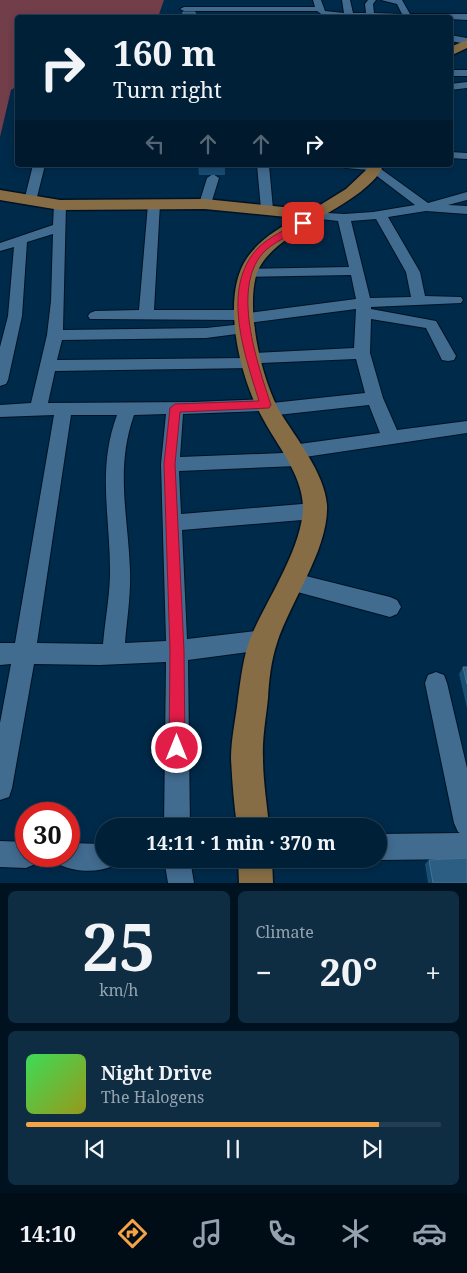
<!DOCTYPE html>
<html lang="en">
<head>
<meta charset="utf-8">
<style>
  body { margin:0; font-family:"Noto Serif",serif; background:#0e2d43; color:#f1f3f6; height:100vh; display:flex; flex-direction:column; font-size:19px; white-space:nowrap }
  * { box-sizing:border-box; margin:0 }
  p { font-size:16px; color:#95a3ae }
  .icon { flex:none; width:28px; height:28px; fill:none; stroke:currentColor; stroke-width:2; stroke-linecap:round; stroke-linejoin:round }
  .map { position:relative; height:883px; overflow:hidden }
  .side { display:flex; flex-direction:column; gap:8px; padding:8px; background:#00121f; flex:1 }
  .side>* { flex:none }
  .top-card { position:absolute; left:15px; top:15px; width:438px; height:152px; border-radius:5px; box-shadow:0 2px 8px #0003,0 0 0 1px #223e53; background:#002038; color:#f1f3f6; overflow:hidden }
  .speed { position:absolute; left:15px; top:802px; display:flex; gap:10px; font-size:25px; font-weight:700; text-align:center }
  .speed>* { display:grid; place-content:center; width:65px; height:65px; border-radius:50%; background:#002038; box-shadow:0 2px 8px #0003,0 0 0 1px #223e53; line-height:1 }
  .speed .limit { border:8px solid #d22; background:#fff; color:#111 }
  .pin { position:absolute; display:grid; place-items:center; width:42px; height:42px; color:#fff; margin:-21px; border-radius:10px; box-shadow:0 2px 8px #0006 }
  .me { position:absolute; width:55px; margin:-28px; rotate:0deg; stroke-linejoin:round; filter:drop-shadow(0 0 4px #0008) }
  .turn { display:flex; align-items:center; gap:18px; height:105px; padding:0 15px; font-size:22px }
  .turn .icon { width:65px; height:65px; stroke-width:2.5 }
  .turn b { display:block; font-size:35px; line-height:42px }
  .lanes { display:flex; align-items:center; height:48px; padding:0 15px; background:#0003; justify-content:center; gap:25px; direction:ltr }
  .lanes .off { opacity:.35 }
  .big { font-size:38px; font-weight:700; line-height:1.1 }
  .side .card { flex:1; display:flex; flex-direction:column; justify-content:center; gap:8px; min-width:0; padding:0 18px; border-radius:8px; background:#0e2d43 }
  .side .dial { align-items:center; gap:0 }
  .dial b { font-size:65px; line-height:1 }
  .song { display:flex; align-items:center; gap:15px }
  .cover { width:60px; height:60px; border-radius:8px; background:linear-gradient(135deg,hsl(130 70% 55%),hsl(60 70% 35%)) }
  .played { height:5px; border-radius:2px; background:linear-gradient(90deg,#f5a345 85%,#223e53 85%) }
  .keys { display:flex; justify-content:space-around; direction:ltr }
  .heat { display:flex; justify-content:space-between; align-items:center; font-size:28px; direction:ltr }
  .side .tiles { flex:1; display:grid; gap:8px; grid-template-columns:1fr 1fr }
  .card:last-child { grid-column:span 2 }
  .trip { position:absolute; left:95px; top:818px; width:292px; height:50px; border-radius:25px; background:#002038; box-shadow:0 2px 8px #0003,0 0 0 1px #223e53; font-weight:700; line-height:50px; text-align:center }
  .dock { display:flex; height:80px; justify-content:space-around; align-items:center; background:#000d16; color:#95a3ae }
  .dock .icon { width:35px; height:35px }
  .dock .selected { color:#f5a345 }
  .dock b { font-size:22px; color:#f1f3f6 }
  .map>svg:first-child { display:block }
  .green { fill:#713e4a }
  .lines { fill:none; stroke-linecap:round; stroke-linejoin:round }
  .minor-casing { stroke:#001223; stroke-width:2 }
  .major-casing { stroke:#001223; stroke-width:3 }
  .minor { fill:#416b8f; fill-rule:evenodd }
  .major { fill:#866d45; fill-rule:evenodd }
  .wall { fill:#184d74 }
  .building { fill:#2b5e82; stroke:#457395 }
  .route { fill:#e11d48; stroke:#92132f }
</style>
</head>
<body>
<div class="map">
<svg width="467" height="883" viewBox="0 0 467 883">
  <rect width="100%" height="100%" fill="#002a4a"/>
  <path class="green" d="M0,0H164L158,17L18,18L17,86L11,90L0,137Z"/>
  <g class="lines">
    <defs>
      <path id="minor" d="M313,0H321L325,11L344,13L342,0H350L353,13H366L365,4L368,0H376L373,4L374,13L402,14L397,4L381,0H402L410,14H467V20L450,19V18H327L317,11H184L180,9L184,7H315Z
        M450,35L467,38V44L450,41Z
        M450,70H467V76H450Z
        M467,82V88L450,90V84Z
        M450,152L467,153V159L450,158Z
        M33,165H45L36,201L30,205L24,201Z
        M257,165H269L273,209L271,212H263L261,209Z
        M340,165H380L381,169L428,203L467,192V200L448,205L467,206V214L426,211L388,217L420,272L425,296L461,297L463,300L461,303L371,307V309L436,321L456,356L454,360L448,361L442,360L426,328L371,319L370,353L383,398L397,430L467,421V433L305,457L303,464L297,466L179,471L181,514L314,503L321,505L323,511L321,517L314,519L182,530L187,639L264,630L272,633L275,640L272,647L264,650L188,660L190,826H164L166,662L100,665L34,664L12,788L9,797L0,800V723L11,664L0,665V643H15L54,415L0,417V405L31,403L47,335L51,301L53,234L27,242L22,316L8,380L6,384L0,386V347L8,316L14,247L0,251V243L53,225L54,205L56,202H64L66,205L63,330L206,328L243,324L237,320L90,319L88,316L90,313L95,311L139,310L148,204L154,200L160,204L154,310H243L249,313L356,299L351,275L247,277L242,276L240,273L242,270L247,269L349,267L338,221L312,218L310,215L312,212L344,214L373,212L415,205L369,170L346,168ZM376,219L406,272L411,297L370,298L351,221ZM356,309L354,348L252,353L246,354L244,358L57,360L62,340L206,338L252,332L255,328L252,324L248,323ZM356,359L365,393L272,403L265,399L193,402L48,403L55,371L253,368L259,367L261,363ZM369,405L380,433L292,445L286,447L283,453L180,457L183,414L260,411L262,414L268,416ZM166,414L161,464L166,641L125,643C127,619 131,594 130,570C128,515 115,469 134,415ZM71,415H117C97,469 110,515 110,571C110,595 105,620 103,644L37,643Z
        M213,174L219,178L211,204L209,207H201L199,204L207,178Z
        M290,572L390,597L397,600L401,607L397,614L390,617L290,590L283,587L280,581L283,575Z
        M436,672L444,675L447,683L467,768V859L379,860L376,859H379V834L460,833L458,832L454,823L425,683L428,675Z
        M0,841L26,842V856H39L35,864L26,868L0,867Z
        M69,843L104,844V859H116L113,866C98,873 75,872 60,865L56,856H69Z
        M164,859H190L194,883H168Z"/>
      <path id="major" d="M467,40V48L450,56V47Z
        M369,165H383C380,175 372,182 365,188C336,214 266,239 256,276C246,313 262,380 280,412C296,438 325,474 327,505C329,549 290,602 277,643C271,661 269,680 268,698C266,718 262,738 263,758C263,781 267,804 269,826H237C234,804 232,781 231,758C231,738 236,718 238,698C241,678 243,658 250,639C266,600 303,548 303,506C302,474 276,444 262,417C240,378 220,297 247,258C259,240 279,228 297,218L205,209L60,210L0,200V190L60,200L205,199L312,210L346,189L365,171Z
        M238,859H272L273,883H239Z"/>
    </defs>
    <use href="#minor" class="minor-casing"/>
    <use href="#major" class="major-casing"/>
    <use href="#minor" class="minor"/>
    <use href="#major" class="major"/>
  </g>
  <path class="wall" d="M198,165H225V175H199Z
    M463,667H467V708L459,674Z
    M429,860L467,883H428L425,864Z"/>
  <path class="building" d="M183,12H195L196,18H183Z
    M463,667H467V684Z
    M467,858V883H433L429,860Z"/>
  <path class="route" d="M300,221L308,223C296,234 278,239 266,250C229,284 258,365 271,405L269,408L180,412L175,464L184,651L185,748L182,754L177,756L171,754L169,748L170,651L164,464L170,408L175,404L259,401C245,355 220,288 258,248C269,237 287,229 300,221Z"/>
</svg>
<div class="speed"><div class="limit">30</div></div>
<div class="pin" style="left:303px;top:223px;background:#d93025"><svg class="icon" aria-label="arrive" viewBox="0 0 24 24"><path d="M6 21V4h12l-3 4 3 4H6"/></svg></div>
<svg class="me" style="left:177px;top:748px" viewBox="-20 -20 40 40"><circle r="17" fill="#e11d48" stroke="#fff" stroke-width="3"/><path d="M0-11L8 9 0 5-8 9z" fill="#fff"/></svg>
<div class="trip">14:11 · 1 min · 370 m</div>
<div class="top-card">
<div class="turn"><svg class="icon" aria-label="right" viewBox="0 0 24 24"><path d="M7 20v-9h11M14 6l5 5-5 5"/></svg><div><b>160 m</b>Turn right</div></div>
<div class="lanes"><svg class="icon off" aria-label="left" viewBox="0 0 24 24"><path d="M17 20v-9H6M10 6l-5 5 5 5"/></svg><svg class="icon off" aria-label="ahead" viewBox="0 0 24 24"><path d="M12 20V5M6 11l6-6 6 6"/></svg><svg class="icon off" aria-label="ahead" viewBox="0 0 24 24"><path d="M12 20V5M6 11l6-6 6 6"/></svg><svg class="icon" aria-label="right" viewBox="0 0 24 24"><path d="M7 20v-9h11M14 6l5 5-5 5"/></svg></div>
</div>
</div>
<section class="side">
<div class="tiles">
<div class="card dial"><b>25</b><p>km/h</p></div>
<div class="card"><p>Climate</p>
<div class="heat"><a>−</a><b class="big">20°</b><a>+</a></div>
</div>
<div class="card">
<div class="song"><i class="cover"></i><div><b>Night Drive</b><p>The Halogens</p></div></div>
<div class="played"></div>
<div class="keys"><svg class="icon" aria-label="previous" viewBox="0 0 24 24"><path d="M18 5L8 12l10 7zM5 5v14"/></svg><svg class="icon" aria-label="pause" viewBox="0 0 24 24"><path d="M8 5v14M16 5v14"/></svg><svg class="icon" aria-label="next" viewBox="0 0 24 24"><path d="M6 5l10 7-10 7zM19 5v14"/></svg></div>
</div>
</div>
</section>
<nav class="dock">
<b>14:10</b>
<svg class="icon selected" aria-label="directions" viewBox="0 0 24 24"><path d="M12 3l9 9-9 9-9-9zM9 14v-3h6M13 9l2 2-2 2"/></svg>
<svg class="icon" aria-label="music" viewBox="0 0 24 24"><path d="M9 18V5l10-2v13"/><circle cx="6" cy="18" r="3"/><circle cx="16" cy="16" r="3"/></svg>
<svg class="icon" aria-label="phone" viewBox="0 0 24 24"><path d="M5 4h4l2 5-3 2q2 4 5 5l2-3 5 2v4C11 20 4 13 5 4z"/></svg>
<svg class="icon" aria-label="climate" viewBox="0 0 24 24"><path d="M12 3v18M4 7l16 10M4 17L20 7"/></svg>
<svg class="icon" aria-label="car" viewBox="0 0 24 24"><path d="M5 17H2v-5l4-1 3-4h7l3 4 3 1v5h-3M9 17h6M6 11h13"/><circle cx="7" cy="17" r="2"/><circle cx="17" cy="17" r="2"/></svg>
</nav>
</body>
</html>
